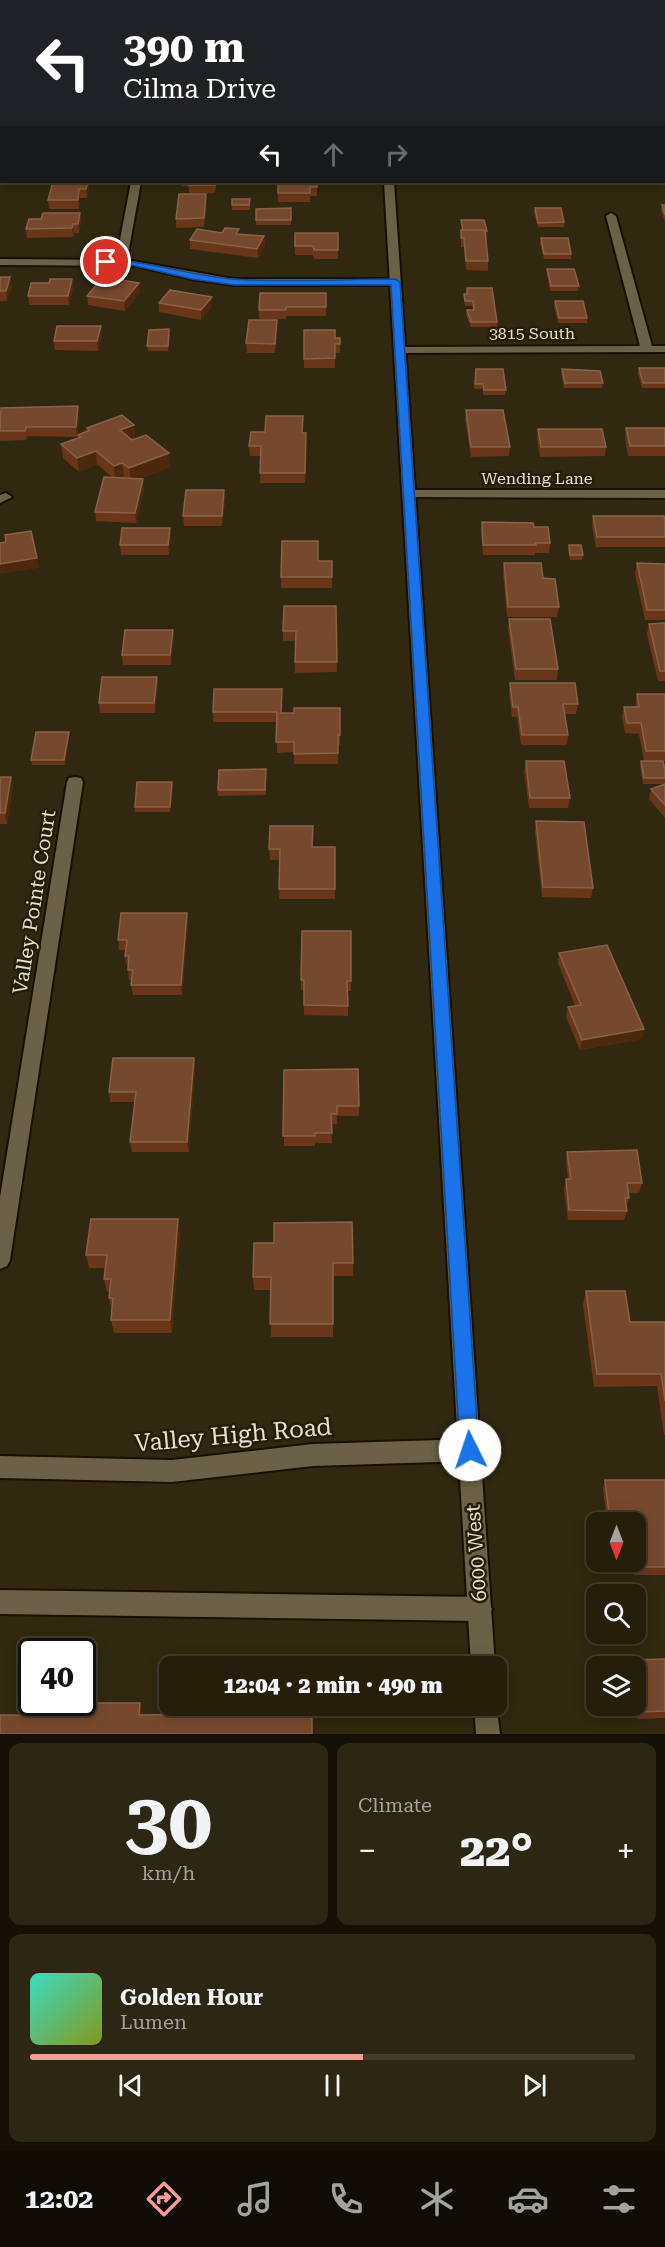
<!DOCTYPE html>
<html lang="en">
<head>
<meta charset="utf-8">
<style>
  body { margin:0; font-family:"Roboto Serif",serif; background:#2c2714; color:#f1f3f6; height:100vh; display:flex; flex-direction:column; font-size:22px; white-space:nowrap }
  * { box-sizing:border-box; margin:0 }
  p { font-size:20px; color:#a3a29d }
  .icon { flex:none; width:33px; height:33px; fill:none; stroke:currentColor; stroke-width:2; stroke-linecap:round; stroke-linejoin:round }
  .map { position:relative; height:1734px; overflow:hidden }
  .drawer { display:flex; flex-direction:column; gap:9px; padding:9px; background:#141006; flex:1 }
  .drawer>* { flex:none }
  .top-card { position:absolute; left:0px; top:0px; width:666px; height:183px; box-shadow:0 3px 15px #0003,0 0 0 2px #413c2c; background:#202124; color:#fff; overflow:hidden }
  .needle { width:39px; rotate:180deg }
  .buttons { position:absolute; left:586px; top:1512px; display:grid; gap:12px }
  .buttons a { display:grid; place-items:center; width:60px; height:60px; border-radius:12px; background:#241e0b; box-shadow:0 3px 15px #0003,0 0 0 2px #413c2c; font-size:30px }
  .speed { position:absolute; left:18px; top:1638px; display:flex; gap:12px; font-size:30px; font-weight:700; text-align:center }
  .speed>* { display:grid; place-content:center; width:78px; height:78px; border-radius:50%; background:#241e0b; box-shadow:0 3px 15px #0003,0 0 0 2px #413c2c; line-height:1 }
  .speed .limit { border:3px solid #111; border-radius:9px; background:#fff; color:#111 }
  .pin { position:absolute; display:grid; place-items:center; width:51px; height:51px; color:#fff; margin:-26px; border:3px solid #fff; border-radius:50%; box-shadow:0 2px 6px #0007 }
  .me { position:absolute; width:66px; margin:-33px; rotate:356deg; stroke-linejoin:round; filter:drop-shadow(0 0 4px #0008) }
  .turn { display:flex; align-items:center; gap:21px; height:126px; padding:0 24px; font-size:27px }
  .turn .icon { width:78px; height:78px; stroke-width:2.5 }
  .turn b { display:block; font-size:42px; line-height:51px }
  .lanes { display:flex; align-items:center; height:57px; padding:0 24px; background:#0003; justify-content:center; gap:30px; direction:ltr }
  .lanes .off { opacity:.35 }
  .big { font-size:45px; font-weight:800; line-height:1.1 }
  .drawer .tile { flex:1; display:flex; flex-direction:column; justify-content:center; gap:9px; min-width:0; padding:0 21px; border-radius:12px; background:#2c2714 }
  .drawer .dial { align-items:center; gap:0 }
  .dial b { font-size:78px; line-height:1 }
  .song { display:flex; align-items:center; gap:18px }
  .cover { width:72px; height:72px; border-radius:9px; background:linear-gradient(135deg,hsl(170 70% 55%),hsl(70 70% 35%)) }
  .played { height:6px; border-radius:3px; background:linear-gradient(90deg,#f59c95 55%,#413c2c 55%) }
  .keys { display:flex; justify-content:space-around; direction:ltr }
  .heat { display:flex; justify-content:space-between; align-items:center; font-size:33px; direction:ltr }
  .drawer .tiles { flex:1; display:grid; gap:9px; grid-template-columns:1fr 1fr }
  .tile:last-child { grid-column:span 2 }
  .trip { position:absolute; left:159px; top:1656px; width:348px; height:60px; border-radius:12px; background:#241e0b; box-shadow:0 3px 15px #0003,0 0 0 2px #413c2c; font-weight:800; line-height:60px; text-align:center }
  .dock { display:flex; height:96px; justify-content:space-around; align-items:center; background:#0e0c04; color:#a3a29d }
  .dock .icon { width:42px; height:42px }
  .dock .active { color:#f59c95 }
  .dock b { font-size:27px; color:#f1f3f6 }
  .map>svg:first-child { display:block }
  .lines { fill:none; stroke-linecap:round; stroke-linejoin:round }
  .service-casing { stroke:#181000; stroke-width:4 }
  .minor-casing { stroke:#181000; stroke-width:4 }
  .tertiary-casing { stroke:#181000; stroke-width:4 }
  .service { fill:#6a6146; fill-rule:evenodd }
  .minor { fill:#6a6146; fill-rule:evenodd }
  .tertiary { fill:#6a6146; fill-rule:evenodd }
  .wall { fill:#693718 }
  .shaded-wall { fill:#4d290c }
  .building { fill:#77492c; stroke:#886146; stroke-width:1.5 }
  .route { fill:#1a73e8; stroke:#114b97; stroke-width:1.5 }
  .labels { text-anchor:middle; stroke-width:5; stroke-linejoin:round; paint-order:stroke }
  .far-street-label { font-size:16px; fill:#e5e0d1; stroke:#261e05 }
  .street-label { font-size:20px; fill:#e5e0d1; stroke:#261e05 }
  .near-street-label { font-size:24px; fill:#e5e0d1; stroke:#261e05 }
</style>
</head>
<body>
<div class="map">
<svg width="665" height="1734" viewBox="0 0 665 1734">
  <rect width="100%" height="100%" fill="#30280f"/>
  <g class="lines">
    <defs>
      <path id="service" d="M602,0H610L611,2H603Z
        M0,1590L480,1597L488,1601L492,1609L488,1617L480,1621L0,1614Z"/>
      <path id="minor" d="M0,61H2V67H0Z
        M131,182H141L127,260L234,279H395L400,282L395,285H234L192,279L136,266L0,265V259L116,260Z
        M611,213L616,216L652,346H665V352L400,353L394,350L400,347L640,346L606,216Z
        M409,490H665V498L404,497L403,494L404,491Z
        M6,493L12,497L0,503V495Z
        M75,777L81,778L83,782L10,1260L7,1266L0,1269V1197L67,782L69,778Z
        M470,1439L478,1442L481,1450L478,1458L470,1461L313,1466L172,1482L0,1478V1456L172,1460L313,1444Z"/>
      <path id="tertiary" d="M374,0H382V2H374Z
        M384,182H394L495,1666H471Z
        M496,1702L500,1734H476L474,1706H496Z"/>
    </defs>
    <use href="#service" class="service-casing"/>
    <use href="#minor" class="minor-casing"/>
    <use href="#tertiary" class="tertiary-casing"/>
    <use href="#service" class="service"/>
    <use href="#minor" class="minor"/>
    <use href="#tertiary" class="tertiary"/>
  </g>
  <path class="wall" d="M477,0H574L573,2H477Z
    M40,182H91H88L89,189L87,198H80L79,209H49L48,200L52,182Z
    M180,182H217L215,193L189,194V187L181,186Z
    M317,182V196H310V202H278V193Z
    M250,199V210H232V205Z
    M207,203L204,227L176,228V219Z
    M662,205H665V222L661,210Z
    M291,208V225H256V209Z
    M535,208L564,222V227H538L534,212Z
    M80,213L81,221L79,233H74L73,237L27,238L26,229L41,219Z
    M461,220L487,231L486,236H485L488,261V271L466,270L464,247H461V230H462Z
    M222,233L264,236L265,245L258,258L190,249V240Z
    M295,233H338V259H314L313,255H295Z
    M541,238L571,254V259H544L540,243Z
    M547,269L579,286L578,291H550L547,274Z
    M0,277L12,287L7,301H0Z
    M72,279L73,288L69,305H29L28,296L49,283Z
    M467,288L497,322V327H471L466,315L467,310H473L472,306H465L464,298V294H467Z
    M140,292L125,311L88,305L87,296Z
    M326,293V316H286V319H259V310Z
    M212,297V306L201,320L159,312V303Z
    M555,301L587,318V323H558L554,306Z
    M277,320L275,353H247L246,343Z
    M101,326L102,336L98,351L55,350L54,341Z
    M304,330L335,338H340V353H335V368H304Z
    M170,334L168,351H148L147,346Z
    M639,368H665V388H642L638,374Z
    M476,369L506,390L505,395H483V389H474Z
    M562,369L603,383L602,388H564L561,374Z
    M466,410L510,447L509,456L471,457L465,420Z
    M0,411L79,416L77,437L27,436L26,440L0,441Z
    M134,425L135,438L170,467L139,479L144,489L136,523L96,521L95,512L113,478L97,464L79,472L63,458L61,444L78,438V435L87,431V428Z
    M626,428H665V456H628L625,438Z
    M538,429L606,447L605,456L540,457L537,439Z
    M303,433L306,442L305,483H260L261,456H250L249,446Z
    M224,490L225,500L222,526H184L183,516Z
    M593,516L665,521V547H596L592,526Z
    M482,522L534,527L550,543L549,553H535V555H483L481,532Z
    M170,528L171,538L169,555H121L120,545Z
    M569,545L583,555L582,560H570L568,550Z
    M332,561V588H281V577Z
    M504,563L543,578L559,607L557,617H507L503,573Z
    M637,563L665,564V620H645L635,574Z
    M336,606L337,672L295,673V641H283V631Z
    M509,619L558,669L557,680H515L508,629Z
    M665,623V681H658L647,634L649,624Z
    M173,630L174,641L171,665H123L122,655Z
    M157,677L158,687L155,713H100L99,703Z
    M510,683L578,704L576,714H565L568,735L567,745H521L517,717H512L509,693Z
    M637,694H665V761H663L665,770V784H643L640,766L641,761H644L639,734L625,733L622,717L624,707H635Z
    M282,699L281,713H294L340,708V745H338V764H294V752L277,753V722H213V712Z
    M69,737L65,765H32L31,760Z
    M526,761L570,798L568,808H529L524,771Z
    M266,775V795L218,796V790Z
    M0,777L13,787L7,824H0Z
    M665,784V818L649,799L651,789Z
    M173,787L170,812H135V807Z
    M536,821L593,888L591,898L542,897L535,832Z
    M313,847H335V899H279L280,860H270L269,849Z
    M187,913L188,924L182,995H133L131,985L132,980H129L128,967H127L125,956L126,950H119L118,940Z
    M351,931V991H348V1016L304,1015V990H301V980Z
    M559,953L644,1029L642,1039L580,1050L566,1017L568,1007L575,1006L558,963Z
    M194,1058L195,1068L189,1152H132L130,1142L135,1102H110L109,1092Z
    M284,1070L359,1106V1116H337V1124H331L332,1143H315V1146H284Z
    M567,1152L642,1183L639,1193H629V1198L626,1208L627,1211L624,1220H568L564,1189L566,1179H568L566,1162Z
    M180,1232L172,1333H114L111,1320L112,1311L109,1298V1292H107L104,1279L105,1268H89L86,1255Z
    M254,1243L353,1263V1276H333V1337H271V1290H254L253,1277Z
    M586,1291L630,1322H665V1435H664L657,1386L594,1387L583,1305Z
    M605,1480H665V1575H634L632,1562H636V1522H607L603,1488Z
    M665,1659V1718L637,1719L635,1706L636,1666H631L634,1660Z"/>
  <path class="shaded-wall" d="M0,140H2V149H0Z
    M2,161V172L0,174V163Z
    M88,182L89,189L87,198L86,189Z
    M79,189L80,198L79,209L78,200Z
    M206,194L207,203L204,227V218Z
    M80,213L81,221L79,233L78,224Z
    M73,224L74,233L73,237L72,228Z
    M264,236L265,245L258,258L257,249Z
    M10,277L12,287L7,301L6,291Z
    M72,279L73,288L69,305L68,296Z
    M139,283L140,292L125,311L124,301Z
    M212,297V306L201,320V310Z
    M277,320V329L275,353V344Z
    M101,326L102,336L98,351L97,341Z
    M78,406L79,416L77,437L76,427Z
    M134,425L135,438L122,443L120,430Z
    M96,451L97,464L79,472L77,458Z
    M169,453L170,467L131,482L129,468Z
    M122,463L124,476L115,480L114,466Z
    M143,479L144,489L136,523L135,513Z
    M224,490L225,500L222,526V516Z
    M170,528L171,538L169,555L168,545Z
    M37,558L39,568L0,574V564Z
    M173,630L174,641L171,665L170,655Z
    M157,677L158,687L155,713L154,703Z
    M69,732V737L65,765L64,760Z
    M11,777L13,787L7,824L5,813Z
    M172,782L173,787L170,812V807Z
    M187,913L188,924L182,995L181,985Z
    M644,1029L642,1039L580,1050L582,1040Z
    M194,1058L195,1068L189,1152L187,1142Z
    M178,1219L180,1232L172,1333L170,1320Z
    M140,1703L143,1716L139,1715Z"/>
  <path class="building" d="M307,0H335V2H307Z
    M0,29H2V40H0Z
    M0,125H2V140H0Z
    M53,182H88L86,189H79L78,200H48Z
    M189,182H215V185H189Z
    M278,182H317V187H310V193H278Z
    M179,194H206L204,218L176,219Z
    M232,199H250L249,205H232Z
    M662,205H665V215Z
    M291,208V220H256V209Z
    M535,208H561L564,222L538,223Z
    M43,213H80L78,224H73L72,228L26,229L29,219H41Z
    M461,220H484L487,231H485V230H463Z
    M225,228L239,229L236,234L264,236L257,249L190,240L197,229L222,233Z
    M461,230H485L488,261H466L464,238H461Z
    M295,233H338V250H314L313,246H295Z
    M541,238H568L571,254H544Z
    M547,269H574L579,286H551Z
    M0,277H10L6,291H0Z
    M50,279H72L68,296H28L31,283H49Z
    M116,279L139,283L124,301L87,296L98,283L112,285Z
    M467,288H492L497,322H471L467,310H474L473,301H465L464,294H467Z
    M170,290L212,297L201,310L159,303Z
    M260,293H326V307H286V310H259Z
    M555,301H583L587,318H559Z
    M249,320H277L275,344L246,343Z
    M57,326H101L97,341H54Z
    M169,329L168,346H147L149,330Z
    M304,330H335V338H340V344H335V358L304,359Z
    M639,368H665V383H643Z
    M476,369H503L506,390H484L483,384H475Z
    M562,369L600,371L603,383H565Z
    M78,406L76,427H26L25,431H0L1,408Z
    M466,410H503L510,447H471Z
    M122,415L134,425L120,430L132,440L146,435L169,453L129,468L122,463L114,466L96,451L77,458L61,444L81,437L78,435L90,430L87,428Z
    M266,416H303L302,433H306L305,473H260L261,446H249L251,432H265Z
    M626,428H665V446H630Z
    M538,429H602L606,447H541Z
    M104,477L143,479L135,513L95,512Z
    M186,490H224L222,516H183Z
    M593,516H664L665,521V537H597Z
    M482,522L533,523L534,527H548L550,543H535L536,545H483Z
    M122,528H170L168,545H120Z
    M31,531L37,558L0,564V543L6,542L5,535Z
    M282,541H318V561H332V577H281Z
    M569,545H581L583,555H570Z
    M504,563H541L543,578L555,579L559,607H508Z
    M637,563L665,564V610H647Z
    M284,606H336L337,662H295L296,631H283Z
    M509,619H550L558,669H516Z
    M665,623V671H660L649,624Z
    M125,630H173L170,655H122Z
    M102,677H157L154,703H99Z
    M510,683H575L578,704H563L568,735H522L518,707H513Z
    M214,689H282L281,713H294V708H340V735H338V753L294,754V742H276L277,712H213Z
    M637,694H665V751H646L641,723H627L624,707H639Z
    M36,732H69L64,760H31Z
    M526,761H564L570,798H530Z
    M641,761H663L665,770V778H644Z
    M266,769L265,790H218L219,770Z
    M0,777H11L5,813H0Z
    M137,782H172L170,807H135Z
    M665,784V805L651,789Z
    M536,821L584,822L593,888L543,887Z
    M270,826H313L312,847H335V889H279L280,849H269Z
    M121,913H187L181,985H131L133,970H128L129,956H125L127,940H118Z
    M302,931H351V981H347L348,1006L304,1005V980H301Z
    M607,945L644,1029L582,1040L568,1007L581,1005L559,953Z
    M113,1058H194L187,1142H130L136,1092H109Z
    M358,1069L359,1106H337V1114H331L332,1133H315V1136H283L284,1070Z
    M637,1150L642,1183H627L629,1198H625L627,1211L569,1210L566,1179H571L567,1152Z
    M91,1219H178L170,1320H111L113,1298H109L111,1279H104L107,1255H86Z
    M352,1222L353,1263H333V1324H270L271,1277H253L254,1243H274V1223Z
    M586,1291H625L630,1322H665V1401L661,1374H597Z
    M605,1480H665V1567H637L636,1522H610Z
    M665,1659V1711L640,1712L636,1679V1666H634V1660Z
    M73,1703H140L139,1715L312,1713V1734H0V1715H72Z"/>
  <path class="route" d="M106,259C150,261 190,276 234,279C287,283 342,279 395,279L400,282L479,1450L476,1456L470,1459L463,1456L460,1450L391,285H234L192,279L136,266L103,263V260Z"/>
  <g class="labels">
    <g class="far-street-label">
      <text x="532" y="339">3815 South</text>
      <text x="537" y="484">Wending Lane</text>
    </g>
    <g class="street-label">
      <text transform="translate(34 902) rotate(-81)" y="7">Valley Pointe Court</text>
      <text transform="translate(476 1553) rotate(-94)" y="7">6000 West</text>
    </g>
    <g class="near-street-label">
      <text transform="translate(233 1435) rotate(-5)" y="8">Valley High Road</text>
    </g>
  </g>
</svg>
<div class="buttons">
<a><svg class="needle" viewBox="-14 -14 28 28"><path d="M0-13l5 13h-10z" fill="#e53935"/><path d="M0 13l5-13h-10z" fill="#a3a29d"/></svg></a>
<a><svg class="icon" aria-label="search" viewBox="0 0 24 24"><circle cx="10" cy="10" r="6"/><path d="M15 15l6 6"/></svg></a>
<a><svg class="icon" aria-label="layers" viewBox="0 0 24 24"><path d="M12 4l9 5-9 5-9-5zM3 14l9 5 9-5"/></svg></a>
</div>
<div class="speed"><div class="limit">40</div></div>
<div class="pin" style="left:106px;top:262px;background:#d93025"><svg class="icon" aria-label="arrive" viewBox="0 0 24 24"><path d="M6 21V4h12l-3 4 3 4H6"/></svg></div>
<svg class="me" style="left:470px;top:1450px" viewBox="-20 -20 40 40"><circle r="19" fill="#fff"/><path d="M0-13L10 11 0 6-10 11z" fill="#1a73e8"/></svg>
<div class="trip">12:04 · 2 min · 490 m</div>
<div class="top-card">
<div class="turn"><svg class="icon" aria-label="left" viewBox="0 0 24 24"><path d="M17 20v-9H6M10 6l-5 5 5 5"/></svg><div><b>390 m</b>Cilma Drive</div></div>
<div class="lanes"><svg class="icon" aria-label="left" viewBox="0 0 24 24"><path d="M17 20v-9H6M10 6l-5 5 5 5"/></svg><svg class="icon off" aria-label="ahead" viewBox="0 0 24 24"><path d="M12 20V5M6 11l6-6 6 6"/></svg><svg class="icon off" aria-label="right" viewBox="0 0 24 24"><path d="M7 20v-9h11M14 6l5 5-5 5"/></svg></div>
</div>
</div>
<section class="drawer">
<div class="tiles">
<div class="tile dial"><b>30</b><p>km/h</p></div>
<div class="tile"><p>Climate</p>
<div class="heat"><a>−</a><b class="big">22°</b><a>+</a></div>
</div>
<div class="tile">
<div class="song"><i class="cover"></i><div><b>Golden Hour</b><p>Lumen</p></div></div>
<div class="played"></div>
<div class="keys"><svg class="icon" aria-label="previous" viewBox="0 0 24 24"><path d="M18 5L8 12l10 7zM5 5v14"/></svg><svg class="icon" aria-label="pause" viewBox="0 0 24 24"><path d="M8 5v14M16 5v14"/></svg><svg class="icon" aria-label="next" viewBox="0 0 24 24"><path d="M6 5l10 7-10 7zM19 5v14"/></svg></div>
</div>
</div>
</section>
<nav class="dock">
<b>12:02</b>
<svg class="icon active" aria-label="directions" viewBox="0 0 24 24"><path d="M12 3l9 9-9 9-9-9zM9 14v-3h6M13 9l2 2-2 2"/></svg>
<svg class="icon" aria-label="music" viewBox="0 0 24 24"><path d="M9 18V5l10-2v13"/><circle cx="6" cy="18" r="3"/><circle cx="16" cy="16" r="3"/></svg>
<svg class="icon" aria-label="phone" viewBox="0 0 24 24"><path d="M5 4h4l2 5-3 2q2 4 5 5l2-3 5 2v4C11 20 4 13 5 4z"/></svg>
<svg class="icon" aria-label="climate" viewBox="0 0 24 24"><path d="M12 3v18M4 7l16 10M4 17L20 7"/></svg>
<svg class="icon" aria-label="car" viewBox="0 0 24 24"><path d="M5 17H2v-5l4-1 3-4h7l3 4 3 1v5h-3M9 17h6M6 11h13"/><circle cx="7" cy="17" r="2"/><circle cx="17" cy="17" r="2"/></svg>
<svg class="icon" aria-label="filters" viewBox="0 0 24 24"><path d="M4 7h16M4 17h16"/><circle cx="9" cy="7" r="2"/><circle cx="15" cy="17" r="2"/></svg>
</nav>
</body>
</html>
